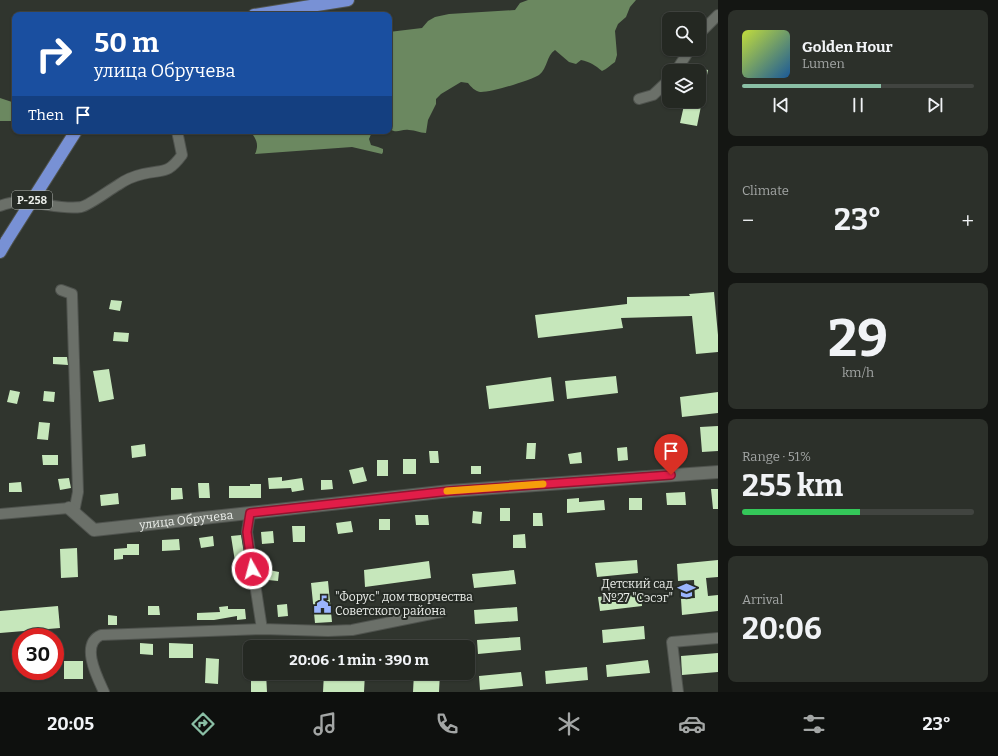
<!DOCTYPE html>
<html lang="en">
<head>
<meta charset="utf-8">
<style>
  body { margin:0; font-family:Bitter,serif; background:#2c302a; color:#f1f3f6; height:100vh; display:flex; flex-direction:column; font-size:15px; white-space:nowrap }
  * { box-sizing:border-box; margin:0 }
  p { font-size:13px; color:#a3a6a5 }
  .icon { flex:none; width:22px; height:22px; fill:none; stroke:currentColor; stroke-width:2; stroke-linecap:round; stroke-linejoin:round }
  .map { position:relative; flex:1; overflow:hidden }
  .drawer { display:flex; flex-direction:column; gap:10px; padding:10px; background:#141613; width:280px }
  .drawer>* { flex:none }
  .guide { position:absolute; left:12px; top:12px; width:380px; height:122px; border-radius:8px; box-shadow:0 1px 3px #0004,0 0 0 1px #414440; background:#1a4fa0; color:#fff; overflow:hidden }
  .fabs { position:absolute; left:662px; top:12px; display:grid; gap:8px }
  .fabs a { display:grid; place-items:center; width:44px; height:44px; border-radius:8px; background:#242822; box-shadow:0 1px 3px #0004,0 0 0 1px #414440; font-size:20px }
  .speed { position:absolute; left:12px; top:628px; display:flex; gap:8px; font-size:20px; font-weight:700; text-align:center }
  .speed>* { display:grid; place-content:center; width:52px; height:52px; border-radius:50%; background:#242822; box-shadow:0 1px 3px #0004,0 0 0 1px #414440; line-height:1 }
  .speed .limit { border:6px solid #d22; background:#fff; color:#111 }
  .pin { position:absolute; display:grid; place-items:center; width:34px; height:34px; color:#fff; margin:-41px -17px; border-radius:50% 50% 50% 0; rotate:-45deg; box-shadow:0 0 4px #0007 }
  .pin .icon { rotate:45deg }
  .me { position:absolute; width:44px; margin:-22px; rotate:353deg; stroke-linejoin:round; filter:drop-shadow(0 0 3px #0008) }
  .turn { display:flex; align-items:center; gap:14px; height:84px; padding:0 16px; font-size:18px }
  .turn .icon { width:52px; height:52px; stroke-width:2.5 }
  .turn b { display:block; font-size:28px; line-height:34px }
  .then { display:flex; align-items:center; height:38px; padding:0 16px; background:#0003; gap:8px; font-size:15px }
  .big { font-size:30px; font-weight:700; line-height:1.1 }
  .drawer .tile { flex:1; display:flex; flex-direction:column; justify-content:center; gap:6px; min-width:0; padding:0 14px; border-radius:8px; background:#2c302a }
  .drawer .dial { align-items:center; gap:0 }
  .dial b { font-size:52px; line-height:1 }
  .song { display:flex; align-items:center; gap:12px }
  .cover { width:48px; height:48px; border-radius:6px; background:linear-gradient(135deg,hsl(70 70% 55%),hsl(210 70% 35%)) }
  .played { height:4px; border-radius:2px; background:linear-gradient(90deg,#8abfa5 60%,#414440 60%) }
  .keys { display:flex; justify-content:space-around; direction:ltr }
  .heat { display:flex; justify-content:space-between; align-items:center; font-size:22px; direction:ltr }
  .charge { height:6px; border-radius:3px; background:linear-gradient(90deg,#34c759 51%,#414440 0) }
  .trip { position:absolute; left:243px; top:640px; width:232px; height:40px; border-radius:8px; background:#242822; box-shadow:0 1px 3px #0004,0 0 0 1px #414440; font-weight:700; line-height:40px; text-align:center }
  .menu { display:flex; height:64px; justify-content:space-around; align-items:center; background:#0e100e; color:#a3a6a5 }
  .menu .icon { width:28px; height:28px }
  .menu .on { color:#8abfa5 }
  .menu b { font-size:18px; color:#f1f3f6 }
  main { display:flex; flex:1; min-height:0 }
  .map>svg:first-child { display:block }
  .water { fill:#6b8860 }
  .building { fill:#c6e7bb }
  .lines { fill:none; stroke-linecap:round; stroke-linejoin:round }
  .minor-casing { stroke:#4f534e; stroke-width:12 }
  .tertiary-casing { stroke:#4f534e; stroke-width:14 }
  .trunk-casing { stroke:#4f534e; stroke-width:14 }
  .minor { stroke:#6b7069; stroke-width:10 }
  .tertiary { stroke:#6b7069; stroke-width:12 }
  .trunk { stroke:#7891d5; stroke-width:12 }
  .trunk-bridge-casing { stroke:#4f534e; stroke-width:14; stroke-linecap:butt }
  .trunk-bridge { stroke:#7891d5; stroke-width:12 }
  .route-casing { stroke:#92132f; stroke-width:10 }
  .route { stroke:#e11d48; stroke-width:7 }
  .slow { stroke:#f59e0b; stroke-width:7 }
  .labels { text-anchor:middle; stroke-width:4; stroke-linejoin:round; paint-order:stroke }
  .shield { fill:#262b25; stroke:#b0b4af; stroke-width:1 }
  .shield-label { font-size:11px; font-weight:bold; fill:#ebeeea }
  .street-label { font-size:12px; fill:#ebeeea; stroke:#262b25 }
  .poi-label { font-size:12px; fill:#ebeeea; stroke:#262b25; text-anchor:end }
</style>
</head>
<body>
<main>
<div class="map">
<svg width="718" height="692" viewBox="0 0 718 692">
  <rect width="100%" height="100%" fill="#30352e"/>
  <path class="water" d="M528,0H636L630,7L626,17L618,24L615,31L617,55L615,62C610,65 607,69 602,71C595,65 590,62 581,60L576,64L569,62L555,50C546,56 548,68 539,75C532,80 489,93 480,92C475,91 471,87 468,83L461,82L441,94L436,99V104L428,120L426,133C419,133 416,130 409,130C400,129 398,134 389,129V32L422,28L428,21L435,17L449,14L515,10L520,3Z
    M0,98L15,103V121H0Z
    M254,131H374L372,132L369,139L371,145L378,147L383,149V152L382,154L352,147L255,154C258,147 258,142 253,135Z"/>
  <path class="building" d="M699,68L708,70L702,100H699Z
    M685,101H702L697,126L680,123Z
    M714,292L718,335V352L696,354L692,316L621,318L623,328L538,338L535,315L627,304V297L690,296L689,294Z
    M111,300L122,301L120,311L109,309Z
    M114,332L129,333L128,342L113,341Z
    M53,357H67L68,365L53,364Z
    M109,369L114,399L99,402L93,371Z
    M616,376L618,393L567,399L565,381Z
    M551,377L554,401L489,409L486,386Z
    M10,390L20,392L17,404L7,402Z
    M44,391L55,392L54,402L43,401Z
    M718,392V413L682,417L680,397Z
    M39,422L50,423L48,440L37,439Z
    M718,426V451L702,452L700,427Z
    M527,443H536L535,459H526Z
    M145,444L146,456L132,458L131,446Z
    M679,444L680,456L662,458L660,446Z
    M627,447L628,460L618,461L617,448Z
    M429,451H438L439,463H430Z
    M581,452L582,463L570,464L568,454Z
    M42,455H58V465H43Z
    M403,459H416V474H403Z
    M377,460H388V476H377Z
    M471,466H481V474H471Z
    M363,467L367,481L353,484L349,470Z
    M282,477V481L302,478L304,490L292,492L291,488L269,489L268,478Z
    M69,478L71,488L60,490L58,479Z
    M321,480H332L333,489L321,490Z
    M21,482L22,492H9V483Z
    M198,483H209L210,498H199Z
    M250,484H261V498H229V486H250Z
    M171,488H182L183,499L171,500Z
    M711,489H718V509H713Z
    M685,492L686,505H667L666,493Z
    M118,493L119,504L101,506L100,495Z
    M579,498V502L604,500L605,510L567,513V499Z
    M629,498H642V510H629Z
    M500,508H510V521H500Z
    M473,511L482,512L481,524L472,523Z
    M533,513H542L543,526H533Z
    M415,515H428L429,525H416Z
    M379,519H390V530H379Z
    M351,521L353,532L338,534L336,523Z
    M292,526H305V542H293Z
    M273,531L274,543L262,544L261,532Z
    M525,534L526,548H513V535Z
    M241,535L246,566L236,568L231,536Z
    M213,536L214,546L201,548L199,538Z
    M179,539L180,550L162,551V540Z
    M127,544H139V555H123V559L114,560V549L127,548Z
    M77,548L78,577L61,578L60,549Z
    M637,560L638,573L597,577L595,563Z
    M718,560V577L706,578L708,596L718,595V611L682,615L681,599L695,598L694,580L678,581L677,564Z
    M429,561L431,578L365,587L364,570Z
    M269,570L279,572L278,581L268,580Z
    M514,570L516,584L474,588L472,574Z
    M328,581L332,622L315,623L311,583Z
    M641,592L642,606L600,611L598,597Z
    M287,604L288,616L278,617L277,605Z
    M58,606L60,628L0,633V611Z
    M148,606H159L160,615H148Z
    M228,606V609H245L246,619L237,620V616L214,620H197V613L220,612L219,607Z
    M517,607L518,621L475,624L474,610Z
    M108,615L117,616V625H108Z
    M644,626L645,639L603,643L602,630Z
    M520,637L521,650L478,654L477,640Z
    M140,643L153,644V655L140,654Z
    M169,643L193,644V658H169Z
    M718,653V672L682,675L681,656Z
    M206,658L219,659L218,684L205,683Z
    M648,660L650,673L607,677L606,665Z
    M64,661H83V679H64Z
    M587,667L588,680L546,684L545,671Z
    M521,672L523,686L480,690L479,676Z
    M251,673H266L267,692H251Z
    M324,673H365L364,692H323Z
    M414,673H440L439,692H413Z"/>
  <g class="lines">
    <defs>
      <path id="minor" d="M699,34L718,15
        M676,71L690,49
        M639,99L653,95L669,80
        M0,206C26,195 55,211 81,207C90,205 109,190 118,185C125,180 134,176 143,174C164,169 167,175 182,155L177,131
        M61,290L72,294L78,492L74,512
        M250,513L247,532L262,629
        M0,514L69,508
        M104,692C97,677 80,644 101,635L262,629L328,631L352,630L441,612
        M678,692L672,642L718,638"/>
      <g id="tertiary">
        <path id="s1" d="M69,508L94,530L450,491L718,472"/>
      </g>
      <path id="trunk" d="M254,15L348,0
        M57,161L76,131
        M0,252L7,240"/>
    </defs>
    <use href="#minor" class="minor-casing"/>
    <use href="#tertiary" class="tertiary-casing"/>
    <use href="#trunk" class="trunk-casing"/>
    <use href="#minor" class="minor"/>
    <use href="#tertiary" class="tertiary"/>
    <use href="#trunk" class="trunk"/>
    <defs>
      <path id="trunk-bridge" d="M7,240L57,161"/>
    </defs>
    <use href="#trunk-bridge" class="trunk-bridge-casing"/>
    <use href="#trunk-bridge" class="trunk-bridge"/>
  </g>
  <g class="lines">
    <defs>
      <path id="route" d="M252,569L247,532L250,513L450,491L671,475"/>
    </defs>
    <use href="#route" class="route-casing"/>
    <use href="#route" class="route"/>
    <path class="slow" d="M447,491L543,484"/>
  </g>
  <defs>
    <symbol id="school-bare" viewBox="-9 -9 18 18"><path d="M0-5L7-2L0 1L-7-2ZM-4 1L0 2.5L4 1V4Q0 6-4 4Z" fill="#9ab5fd" stroke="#262b25" stroke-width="2.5" paint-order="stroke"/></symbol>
    <symbol id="civic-bare" viewBox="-9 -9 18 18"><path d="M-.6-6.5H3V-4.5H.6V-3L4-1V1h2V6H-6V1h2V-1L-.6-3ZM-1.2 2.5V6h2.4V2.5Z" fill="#9ab5fd" stroke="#262b25" stroke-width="2.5" paint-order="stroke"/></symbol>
  </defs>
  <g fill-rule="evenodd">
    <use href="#school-bare" x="674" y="578" width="25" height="25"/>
    <use href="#civic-bare" x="310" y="592" width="25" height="25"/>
  </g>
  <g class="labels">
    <rect class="shield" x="12" y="191" width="40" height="18" rx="3"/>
    <g class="shield-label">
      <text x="32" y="204">Р-258</text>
    </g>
    <g class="street-label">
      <text dy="4" stroke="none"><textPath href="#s1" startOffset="126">улица Обручева</textPath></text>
    </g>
    <g class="poi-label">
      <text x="673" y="588">Детский сад<tspan x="673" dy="14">№27 "Сэсэг"</tspan></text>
      <text x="335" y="601" text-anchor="start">"Форус" дом творчества<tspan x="335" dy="14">Советского района</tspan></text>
    </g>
  </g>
</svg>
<div class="fabs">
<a><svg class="icon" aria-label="search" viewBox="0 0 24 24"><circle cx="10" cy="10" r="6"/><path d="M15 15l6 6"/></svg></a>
<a><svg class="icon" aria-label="layers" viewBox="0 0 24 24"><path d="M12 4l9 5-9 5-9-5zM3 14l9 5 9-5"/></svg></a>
</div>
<div class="speed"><div class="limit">30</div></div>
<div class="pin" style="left:671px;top:475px;background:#d93025"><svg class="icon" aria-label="arrive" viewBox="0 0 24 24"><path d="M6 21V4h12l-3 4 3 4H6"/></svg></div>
<svg class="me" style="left:252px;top:569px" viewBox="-20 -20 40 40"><circle r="17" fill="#e11d48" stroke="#fff" stroke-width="3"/><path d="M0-11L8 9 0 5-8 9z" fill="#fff"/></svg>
<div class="trip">20:06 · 1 min · 390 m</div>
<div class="guide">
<div class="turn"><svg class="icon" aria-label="right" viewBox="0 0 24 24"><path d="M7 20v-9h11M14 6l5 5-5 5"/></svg><div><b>50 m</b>улица Обручева</div></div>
<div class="then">Then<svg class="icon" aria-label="arrive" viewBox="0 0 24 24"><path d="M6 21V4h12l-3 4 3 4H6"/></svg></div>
</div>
</div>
<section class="drawer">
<div class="tile">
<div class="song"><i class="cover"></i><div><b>Golden Hour</b><p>Lumen</p></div></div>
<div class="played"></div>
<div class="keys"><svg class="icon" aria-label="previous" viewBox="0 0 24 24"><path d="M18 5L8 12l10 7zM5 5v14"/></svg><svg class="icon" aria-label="pause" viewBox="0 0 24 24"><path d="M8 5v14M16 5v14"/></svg><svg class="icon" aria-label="next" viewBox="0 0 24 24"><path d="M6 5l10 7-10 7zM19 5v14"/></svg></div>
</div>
<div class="tile"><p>Climate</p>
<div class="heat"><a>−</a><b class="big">23°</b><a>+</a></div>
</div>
<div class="tile dial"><b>29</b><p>km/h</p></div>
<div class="tile"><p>Range · 51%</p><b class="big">255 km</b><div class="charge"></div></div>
<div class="tile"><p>Arrival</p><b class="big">20:06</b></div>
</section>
</main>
<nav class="menu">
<b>20:05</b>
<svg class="icon on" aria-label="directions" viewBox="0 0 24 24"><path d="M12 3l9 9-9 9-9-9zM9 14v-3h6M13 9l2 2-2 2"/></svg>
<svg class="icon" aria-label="music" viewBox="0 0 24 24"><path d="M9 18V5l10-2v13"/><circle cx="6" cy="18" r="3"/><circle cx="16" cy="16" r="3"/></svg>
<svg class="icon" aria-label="phone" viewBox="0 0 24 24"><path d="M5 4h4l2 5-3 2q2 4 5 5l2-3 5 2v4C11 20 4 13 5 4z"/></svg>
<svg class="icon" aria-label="climate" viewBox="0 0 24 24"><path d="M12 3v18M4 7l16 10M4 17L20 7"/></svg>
<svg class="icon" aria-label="car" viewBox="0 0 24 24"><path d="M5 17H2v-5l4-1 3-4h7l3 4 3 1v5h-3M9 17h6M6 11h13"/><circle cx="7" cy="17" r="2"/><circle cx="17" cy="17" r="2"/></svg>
<svg class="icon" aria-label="filters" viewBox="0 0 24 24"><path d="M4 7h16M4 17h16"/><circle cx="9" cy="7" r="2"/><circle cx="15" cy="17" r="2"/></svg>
<b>23°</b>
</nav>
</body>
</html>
